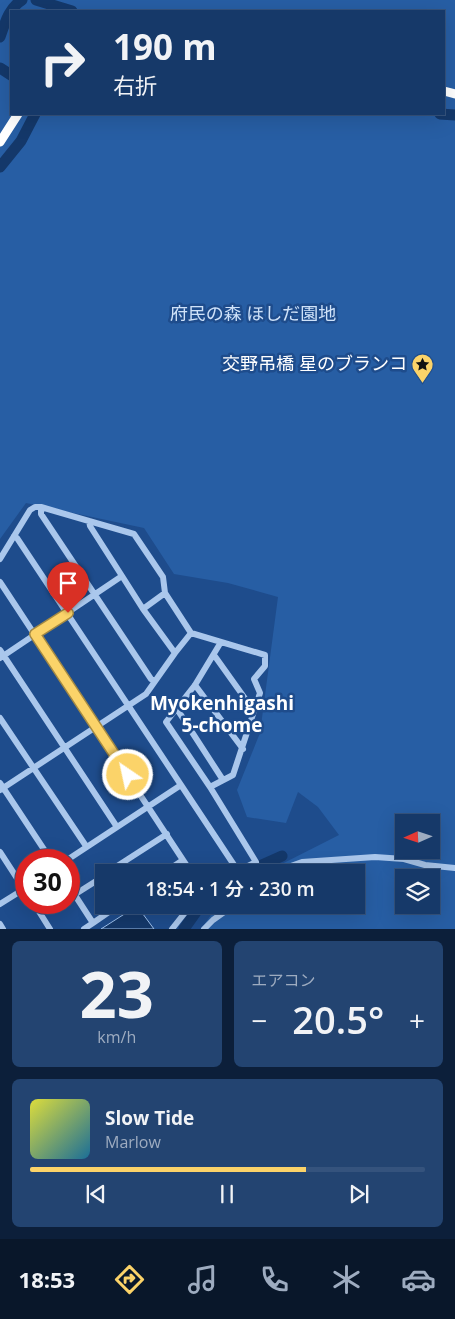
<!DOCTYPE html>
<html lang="ja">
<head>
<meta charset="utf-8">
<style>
  body { margin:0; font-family:"Open Sans","Noto Sans JP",sans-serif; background:#234471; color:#f1f3f6; height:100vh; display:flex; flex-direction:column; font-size:19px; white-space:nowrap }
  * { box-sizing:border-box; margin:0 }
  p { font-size:16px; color:#9eacc0 }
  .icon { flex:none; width:28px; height:28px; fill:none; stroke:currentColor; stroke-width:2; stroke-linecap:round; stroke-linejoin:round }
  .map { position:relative; height:929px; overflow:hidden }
  .details { display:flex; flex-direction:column; gap:12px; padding:12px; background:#0c1f3a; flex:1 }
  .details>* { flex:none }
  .top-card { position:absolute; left:10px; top:10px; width:435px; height:105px; border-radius:0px; box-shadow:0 5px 20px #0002,0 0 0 1px #35537d; background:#163969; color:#f1f3f6; overflow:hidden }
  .needle { width:32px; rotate:267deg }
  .buttons { position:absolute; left:395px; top:814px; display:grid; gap:10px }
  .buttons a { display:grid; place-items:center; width:45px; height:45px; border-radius:0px; background:#163969; box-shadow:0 5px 20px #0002,0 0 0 1px #35537d; font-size:25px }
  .speed { position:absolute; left:15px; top:849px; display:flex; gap:10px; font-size:25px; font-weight:700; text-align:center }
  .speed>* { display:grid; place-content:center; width:65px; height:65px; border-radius:50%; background:#163969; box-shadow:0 5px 20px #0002,0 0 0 1px #35537d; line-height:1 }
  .speed .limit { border:8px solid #d22; background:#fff; color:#111 }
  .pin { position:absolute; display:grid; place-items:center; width:42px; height:42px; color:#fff; margin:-51px -21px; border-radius:50% 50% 50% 0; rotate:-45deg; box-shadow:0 0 5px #0007 }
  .pin .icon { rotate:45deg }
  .me { position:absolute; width:55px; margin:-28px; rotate:326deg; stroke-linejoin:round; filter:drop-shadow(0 0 4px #0008) }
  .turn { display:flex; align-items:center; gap:18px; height:105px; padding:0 20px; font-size:22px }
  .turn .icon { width:65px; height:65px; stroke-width:2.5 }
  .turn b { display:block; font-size:35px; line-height:42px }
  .big { font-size:38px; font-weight:600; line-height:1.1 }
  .details .widget { flex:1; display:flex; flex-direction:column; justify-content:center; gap:8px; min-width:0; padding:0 18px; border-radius:8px; background:#234471 }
  .details .dial { align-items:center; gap:0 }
  .dial b { font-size:65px; line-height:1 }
  .song { display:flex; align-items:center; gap:15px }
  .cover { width:60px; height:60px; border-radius:8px; background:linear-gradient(135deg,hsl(60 70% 55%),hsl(200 70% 35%)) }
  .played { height:5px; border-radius:2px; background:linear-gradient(90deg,#fbd369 70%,#35537d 70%) }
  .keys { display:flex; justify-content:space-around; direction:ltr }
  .heat { display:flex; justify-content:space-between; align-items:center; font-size:28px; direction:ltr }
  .details .tiles { flex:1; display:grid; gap:12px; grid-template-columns:1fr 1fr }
  .widget:last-child { grid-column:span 2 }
  .trip { position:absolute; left:95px; top:864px; width:270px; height:50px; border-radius:0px; background:#163969; box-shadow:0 5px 20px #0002,0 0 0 1px #35537d; font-weight:600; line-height:50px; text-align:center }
  .tab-bar { display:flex; height:80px; justify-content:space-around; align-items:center; background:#09172a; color:#9eacc0 }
  .tab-bar .icon { width:35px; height:35px }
  .tab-bar .on { color:#fbd369 }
  .tab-bar b { font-size:22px; color:#f1f3f6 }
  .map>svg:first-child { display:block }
  .green { fill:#275ea4; fill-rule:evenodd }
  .water { fill:#14386a; stroke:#9ec2ee }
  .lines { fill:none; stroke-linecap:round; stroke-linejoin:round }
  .river { stroke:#14386a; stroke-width:11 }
  .minor { stroke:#aac7ec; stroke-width:6 }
  .highway { stroke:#fff; stroke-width:9 }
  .route-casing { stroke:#a38944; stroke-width:12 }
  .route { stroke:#fbd369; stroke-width:9 }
  .labels { text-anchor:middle; stroke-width:5; stroke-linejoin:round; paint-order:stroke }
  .park-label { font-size:18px; fill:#cfe2f9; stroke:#1e4c8c }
  .poi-label { font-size:18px; fill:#fff; stroke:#1e4c8c; text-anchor:end }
  .neighbourhood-label { font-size:19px; font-weight:bold; fill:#fff; stroke:#1e4c8c }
</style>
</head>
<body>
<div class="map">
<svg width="455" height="929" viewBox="0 0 455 929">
  <rect width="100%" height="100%" fill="#1e4c8c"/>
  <path class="green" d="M0,0H455V929H201L218,905H356V872H266L339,835L318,807L298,792L286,823L247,817L237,790L260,733L278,597L228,583L174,574L144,528L26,503L0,539ZM11,11H444V114H11ZM404,822H431V850H404ZM404,878H431V905H404Z"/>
  <path class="water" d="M137,906L154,929H101Z"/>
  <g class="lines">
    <path class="river" d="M36,0L72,11
      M0,37C5,23 9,8 22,0
      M0,68L11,75
      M440,114L455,115
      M0,167L21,141L35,114
      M246,872L282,856
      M184,929L201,905"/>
    <path class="minor" d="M41,507V514L151,679L155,681
      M89,521L134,534L163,577L165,593L191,633L265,655V666L254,679L260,693L233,775L210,787L256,862L236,872
      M14,536L17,538L181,785L67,860
      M0,559L30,510L35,507H41L89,521L90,526L122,576L0,658
      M122,576L143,609L165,593
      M0,582L183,860
      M143,609L175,653L191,633
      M0,650L117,827
      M214,655L254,711
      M195,685L243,749
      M177,709L223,780
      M0,718L86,846
      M0,783L51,860
      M181,785L238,871
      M210,787L166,722L195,685L221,642
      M0,790L146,694L175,653
      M0,852L24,889L26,888
      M108,872L167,834
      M165,872L183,860L191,872
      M279,872L288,867L302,862L375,857L404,859L425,865L455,868
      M69,886L93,923L84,929
      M74,895L104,876
      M33,902L50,929
      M0,904L24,889L26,891
      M93,923L119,905
      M0,924L3,929
      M172,929L191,905
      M204,929L213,920L234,905"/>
    <path class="highway" d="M444,91L455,94
      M0,142L18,114"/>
  </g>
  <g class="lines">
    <defs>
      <path id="route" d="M68,613L35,634L128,775"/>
    </defs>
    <use href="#route" class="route-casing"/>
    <use href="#route" class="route"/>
  </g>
  <defs>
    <symbol id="sight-pin" viewBox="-11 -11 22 30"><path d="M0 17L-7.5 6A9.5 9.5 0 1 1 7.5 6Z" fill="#fbd369" stroke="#1e4c8c"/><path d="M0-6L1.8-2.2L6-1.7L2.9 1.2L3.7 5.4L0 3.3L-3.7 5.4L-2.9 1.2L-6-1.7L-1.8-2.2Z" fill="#111"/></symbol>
  </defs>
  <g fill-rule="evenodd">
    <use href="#sight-pin" x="410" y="352" width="25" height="34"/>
  </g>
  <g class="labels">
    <g class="park-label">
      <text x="253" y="320">府民の森 ほしだ園地</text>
    </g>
    <g class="poi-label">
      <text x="407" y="370">交野吊橋 星のブランコ</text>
    </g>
    <g class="neighbourhood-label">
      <text x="222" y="710">Myokenhigashi<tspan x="222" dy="22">5-chome</tspan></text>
    </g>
  </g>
</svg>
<div class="buttons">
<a><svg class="needle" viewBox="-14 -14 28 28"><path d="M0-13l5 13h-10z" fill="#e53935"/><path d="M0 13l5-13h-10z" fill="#9eacc0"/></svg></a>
<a><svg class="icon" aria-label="layers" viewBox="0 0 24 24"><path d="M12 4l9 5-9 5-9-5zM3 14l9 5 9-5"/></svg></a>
</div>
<div class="speed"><div class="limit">30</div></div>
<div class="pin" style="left:68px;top:613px;background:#d93025"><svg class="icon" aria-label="arrive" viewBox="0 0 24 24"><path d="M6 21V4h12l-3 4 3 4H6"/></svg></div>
<svg class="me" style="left:128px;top:775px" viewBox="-20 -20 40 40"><circle r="17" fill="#fbd369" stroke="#fff" stroke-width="3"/><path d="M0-11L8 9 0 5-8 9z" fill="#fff"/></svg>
<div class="trip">18:54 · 1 分 · 230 m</div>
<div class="top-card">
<div class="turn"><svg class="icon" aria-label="right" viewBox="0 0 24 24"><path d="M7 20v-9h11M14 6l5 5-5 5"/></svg><div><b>190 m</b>右折</div></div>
</div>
</div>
<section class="details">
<div class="tiles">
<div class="widget dial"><b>23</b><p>km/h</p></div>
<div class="widget"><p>エアコン</p>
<div class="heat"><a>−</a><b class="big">20.5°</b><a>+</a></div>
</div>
<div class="widget">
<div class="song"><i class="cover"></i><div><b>Slow Tide</b><p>Marlow</p></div></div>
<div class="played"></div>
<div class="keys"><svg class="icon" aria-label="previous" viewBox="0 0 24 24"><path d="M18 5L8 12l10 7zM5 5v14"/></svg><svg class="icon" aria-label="pause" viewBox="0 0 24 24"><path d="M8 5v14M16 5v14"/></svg><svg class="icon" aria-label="next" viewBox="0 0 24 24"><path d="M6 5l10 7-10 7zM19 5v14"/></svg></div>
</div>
</div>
</section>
<nav class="tab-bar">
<b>18:53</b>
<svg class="icon on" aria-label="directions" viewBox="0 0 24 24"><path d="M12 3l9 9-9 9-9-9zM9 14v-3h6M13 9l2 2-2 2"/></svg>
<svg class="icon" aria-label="music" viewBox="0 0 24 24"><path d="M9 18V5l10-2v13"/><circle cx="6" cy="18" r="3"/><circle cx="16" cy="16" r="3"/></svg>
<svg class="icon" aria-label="phone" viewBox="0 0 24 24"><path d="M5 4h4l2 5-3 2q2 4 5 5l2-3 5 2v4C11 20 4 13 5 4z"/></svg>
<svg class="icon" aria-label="climate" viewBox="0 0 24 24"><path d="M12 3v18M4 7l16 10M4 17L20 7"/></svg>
<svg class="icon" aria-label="car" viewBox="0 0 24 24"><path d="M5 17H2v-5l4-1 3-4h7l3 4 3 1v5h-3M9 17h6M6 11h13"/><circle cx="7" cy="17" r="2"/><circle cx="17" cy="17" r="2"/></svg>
</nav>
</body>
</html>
